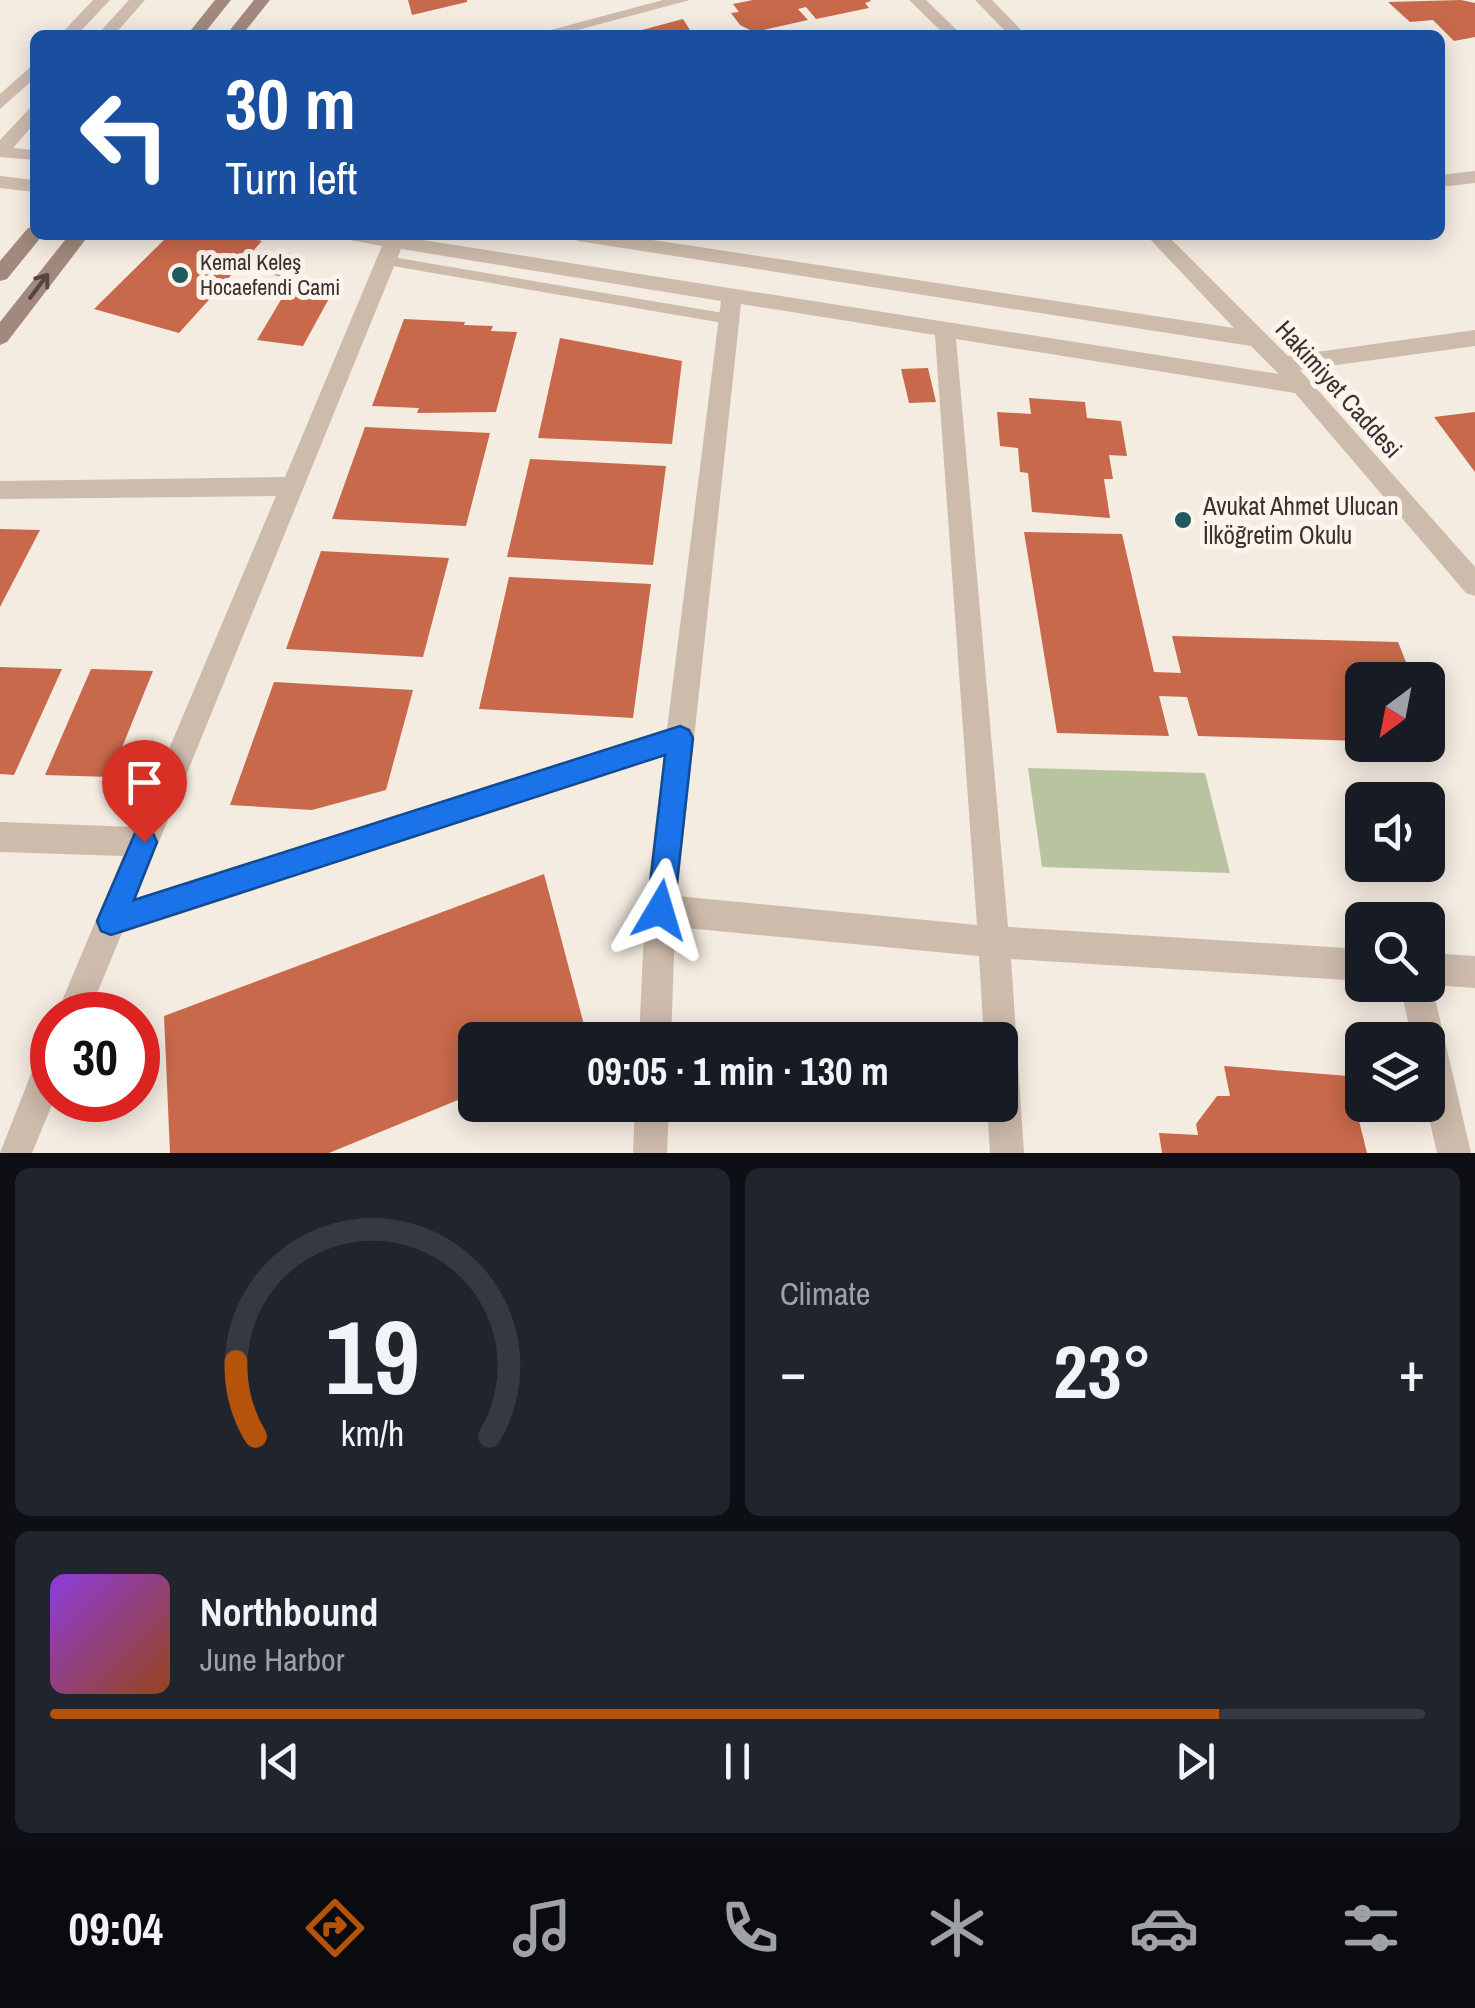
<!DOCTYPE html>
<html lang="en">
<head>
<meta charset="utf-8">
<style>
  body { margin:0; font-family:"Archivo Narrow",sans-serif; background:#20242c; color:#f1f3f6; height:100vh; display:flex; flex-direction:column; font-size:38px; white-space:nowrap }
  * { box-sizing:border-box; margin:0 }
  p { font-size:32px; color:#9ea1a6 }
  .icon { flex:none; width:55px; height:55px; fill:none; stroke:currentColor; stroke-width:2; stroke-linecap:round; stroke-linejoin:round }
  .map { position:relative; height:1153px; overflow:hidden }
  .details { display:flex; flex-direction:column; gap:15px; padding:15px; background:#0d0f14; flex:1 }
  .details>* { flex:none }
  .top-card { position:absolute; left:30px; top:30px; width:1415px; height:210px; border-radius:15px; box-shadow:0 5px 25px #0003; background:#1a4fa0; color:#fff; overflow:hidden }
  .needle { width:65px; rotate:212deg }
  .fabs { position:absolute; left:1345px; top:662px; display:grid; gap:20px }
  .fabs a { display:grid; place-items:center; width:100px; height:100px; border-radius:15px; background:#171b24; box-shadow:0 5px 25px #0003; font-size:50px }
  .speed { position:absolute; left:30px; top:992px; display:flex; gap:20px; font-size:50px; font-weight:700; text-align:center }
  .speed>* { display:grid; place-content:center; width:130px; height:130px; border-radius:50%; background:#171b24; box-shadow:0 5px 25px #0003; line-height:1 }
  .speed .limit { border:15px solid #d22; background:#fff; color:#111 }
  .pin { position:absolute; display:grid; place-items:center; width:85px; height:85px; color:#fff; margin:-102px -42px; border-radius:50% 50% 50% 0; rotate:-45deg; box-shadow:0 0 10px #0007 }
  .pin .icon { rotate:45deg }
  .me { position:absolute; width:110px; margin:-55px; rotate:7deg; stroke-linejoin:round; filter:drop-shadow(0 0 8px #0008) }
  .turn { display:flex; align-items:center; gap:35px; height:210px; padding:0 30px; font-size:45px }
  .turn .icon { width:130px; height:130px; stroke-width:2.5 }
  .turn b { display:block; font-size:70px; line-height:85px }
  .big { font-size:75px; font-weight:700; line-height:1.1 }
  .details .tile { flex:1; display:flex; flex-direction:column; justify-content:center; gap:15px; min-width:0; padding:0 35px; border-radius:15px; background:#20242c }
  .details .dial { align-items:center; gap:0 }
  .dial svg { height:260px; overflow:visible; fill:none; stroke:#363941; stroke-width:7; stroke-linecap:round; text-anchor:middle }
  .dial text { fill:#f1f3f6; stroke:none }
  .song { display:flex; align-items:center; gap:30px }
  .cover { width:120px; height:120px; border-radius:15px; background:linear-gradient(135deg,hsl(270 70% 55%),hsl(20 70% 35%)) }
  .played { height:10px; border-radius:5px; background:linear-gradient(90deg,#b45309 85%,#363941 85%) }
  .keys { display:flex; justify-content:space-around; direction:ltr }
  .heat { display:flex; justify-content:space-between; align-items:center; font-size:55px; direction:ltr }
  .details .tiles { flex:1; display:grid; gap:15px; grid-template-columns:1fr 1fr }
  .tile:last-child { grid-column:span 2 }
  .trip { position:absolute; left:458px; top:1022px; width:560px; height:100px; border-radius:15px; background:#171b24; box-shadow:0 5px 25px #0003; font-weight:700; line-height:100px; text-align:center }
  .menu { display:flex; height:160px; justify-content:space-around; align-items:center; background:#090b0e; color:#9ea1a6 }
  .menu .icon { width:70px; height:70px }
  .menu .current { color:#b45309 }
  .menu b { font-size:45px; color:#f1f3f6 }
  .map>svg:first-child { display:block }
  .green { fill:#b8c4a0 }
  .building { fill:#c8694b }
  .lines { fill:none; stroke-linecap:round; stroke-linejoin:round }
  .lane { fill:#cdbbac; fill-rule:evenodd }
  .street { fill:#cdbbac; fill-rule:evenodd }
  .secondary { fill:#a18a7d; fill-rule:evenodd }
  .oneway { stroke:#544640 }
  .route { fill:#1a73e8; stroke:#114b97; stroke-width:2.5 }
  .poi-dot { fill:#1f5a5e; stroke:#fbf5ee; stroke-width:4 }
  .labels { text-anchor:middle; stroke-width:10; stroke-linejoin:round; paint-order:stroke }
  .far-poi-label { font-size:22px; fill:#3b302b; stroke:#fbf5ee; text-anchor:start }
  .street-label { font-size:25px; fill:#3b302b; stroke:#fbf5ee }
  .poi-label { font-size:25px; fill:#3b302b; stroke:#fbf5ee; text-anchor:start }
</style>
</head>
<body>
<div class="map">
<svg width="1475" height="1153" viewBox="0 0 1475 1153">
  <rect width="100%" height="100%" fill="#f4ebe1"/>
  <path class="green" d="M1028,768L1205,773L1230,873L1042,867Z"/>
  <path class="building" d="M408,0H467V2L412,15Z
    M753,0H870L871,1L865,3L869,8L816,19L806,7L798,9L808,20L754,32L740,25L731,13L739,12L733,4Z
    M1461,0L1475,3V37L1454,41L1433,20L1410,22L1388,2Z
    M683,19L693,35H627V34Z
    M169,235H236L262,241L179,333L94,309Z
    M290,253L299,260L294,271L279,276L265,273L263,267L269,258Z
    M288,288L332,293L303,346L257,340Z
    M404,319L465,322L464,325L493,326L491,331L517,332L496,412L417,413L419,408L372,406Z
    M560,338L682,361L672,444L538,438Z
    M928,368L936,402L909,403L901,369Z
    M1029,398L1085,402L1087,418L1121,421L1127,456L1109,455L1113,479H1104L1110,518L1032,512L1028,473L1020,472L1018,448L1000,446L997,412L1031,414Z
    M1475,412V472L1434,417Z
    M365,427L490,433L466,526L332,519Z
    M530,459L666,466L653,565L507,557Z
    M0,529L40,530L0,607Z
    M1024,532L1122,534L1154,672L1181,673L1172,636L1398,642L1413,680H1362V741L1198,736L1187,697L1159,696L1169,736L1057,733Z
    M321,551L449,558L423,657L286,649Z
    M509,577L651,584L633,718L479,709Z
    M0,667L62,669L14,775L0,774Z
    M91,669L153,671L110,777L45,775Z
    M274,682L413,690L386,790L312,810L230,805Z
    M544,874L588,1040H475V1093L329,1153H170L164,1016Z
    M1224,1066L1348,1076L1367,1153H1162L1159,1133L1198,1135L1196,1124L1217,1096H1230Z"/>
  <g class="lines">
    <path class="lane" d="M386,256L729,314L736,319L729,324L381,264L379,261Z"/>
    <path class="street" d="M93,0H110L77,35H60Z
      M129,0H145L114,35H97Z
      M663,0H690L559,35H532Z
      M909,0H926L962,35H945Z
      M975,0H992L1026,35H1009Z
      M35,63V78L0,109V94Z
      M35,108V123L13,148L35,150V160L0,157V140L29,109Z
      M1475,171V183L1440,187V175Z
      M0,176L35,180V192L0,188Z
      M341,235H391L1279,374L1251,346L578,241L568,235H620L1234,328L1146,235H1167L1288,356L1475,330V346L1300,370L1475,567V596L1466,593L1295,393L956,339L1008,927L1362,949V981L1011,959L1024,1153H990L987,1105H1000V1040H984L979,956L675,927L671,1040H639L645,910L664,756L122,933L88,1015H56L123,856L0,852V822L136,827L276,496L0,499V481L285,477L382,246L344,239ZM401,249L721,301L667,729L136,898ZM741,304L935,335L977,925L677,896Z
      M1428,953L1475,956V988L1432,985L1471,1153H1437L1426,1105L1428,1040H1412L1400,985H1428Z
      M52,1046L54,1100L32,1153H0L40,1051Z
      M635,1105H669L667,1153H633Z"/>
    <path class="secondary" d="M215,0H231L203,35H187Z
      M254,0H270L242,35H226Z
      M35,226V235L42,236L7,279L0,281V261L28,228Z
      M69,235H89L7,342L0,345V322Z"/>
  </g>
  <defs><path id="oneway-shaft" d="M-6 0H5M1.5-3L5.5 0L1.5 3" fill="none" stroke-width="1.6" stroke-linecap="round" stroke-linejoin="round" transform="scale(2.5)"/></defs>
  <use class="oneway" href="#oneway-shaft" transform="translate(39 286) rotate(-53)"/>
  <path class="route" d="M680,726L689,730L693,738L674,910L670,920L660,924L651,920L647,910L665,755L111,935L101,931L97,921L135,833L144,829L153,833L157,842L134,900Z"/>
  <g class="poi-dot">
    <circle cx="180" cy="275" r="10"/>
    <circle cx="1183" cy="520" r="10"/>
  </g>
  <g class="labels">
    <g class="far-poi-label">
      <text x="200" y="270">Kemal Keleş<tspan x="200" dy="25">Hocaefendi Cami</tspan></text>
    </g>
    <g class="street-label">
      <text transform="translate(1339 389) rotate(48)" y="9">Hakimiyet Caddesi</text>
    </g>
    <g class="poi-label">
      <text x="1203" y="515">Avukat Ahmet Ulucan<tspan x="1203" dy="29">İlköğretim Okulu</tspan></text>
    </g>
  </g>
</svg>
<div class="fabs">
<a><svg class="needle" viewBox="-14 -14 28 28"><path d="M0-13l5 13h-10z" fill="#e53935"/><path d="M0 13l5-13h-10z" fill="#9ea1a6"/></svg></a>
<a><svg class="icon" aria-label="sound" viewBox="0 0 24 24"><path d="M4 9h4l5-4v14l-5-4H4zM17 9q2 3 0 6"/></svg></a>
<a><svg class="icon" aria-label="search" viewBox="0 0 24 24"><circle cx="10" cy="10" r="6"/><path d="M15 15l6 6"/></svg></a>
<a><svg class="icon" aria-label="layers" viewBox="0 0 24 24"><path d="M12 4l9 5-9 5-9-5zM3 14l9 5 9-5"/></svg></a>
</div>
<div class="speed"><div class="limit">30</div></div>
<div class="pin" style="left:144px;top:842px;background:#d93025"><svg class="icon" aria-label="arrive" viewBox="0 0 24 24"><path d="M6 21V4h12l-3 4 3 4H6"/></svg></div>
<svg class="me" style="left:660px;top:910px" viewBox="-20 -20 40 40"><path d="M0-17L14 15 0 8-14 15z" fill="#1a73e8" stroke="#fff" stroke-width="4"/></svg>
<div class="trip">09:05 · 1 min · 130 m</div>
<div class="top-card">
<div class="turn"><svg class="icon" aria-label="left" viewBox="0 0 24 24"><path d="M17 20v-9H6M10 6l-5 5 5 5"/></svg><div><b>30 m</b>Turn left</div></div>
</div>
</div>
<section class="details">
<div class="tiles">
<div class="tile dial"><svg viewBox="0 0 100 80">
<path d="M14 69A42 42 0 1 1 86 69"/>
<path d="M14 69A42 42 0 0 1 8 46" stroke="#b45309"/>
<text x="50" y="56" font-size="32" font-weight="700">19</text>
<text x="50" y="72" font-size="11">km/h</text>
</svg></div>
<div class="tile"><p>Climate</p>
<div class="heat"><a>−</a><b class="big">23°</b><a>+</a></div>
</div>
<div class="tile">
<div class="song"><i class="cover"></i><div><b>Northbound</b><p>June Harbor</p></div></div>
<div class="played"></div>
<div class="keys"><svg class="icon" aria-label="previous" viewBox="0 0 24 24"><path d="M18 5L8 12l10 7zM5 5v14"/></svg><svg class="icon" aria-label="pause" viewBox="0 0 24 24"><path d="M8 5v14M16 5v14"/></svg><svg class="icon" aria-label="next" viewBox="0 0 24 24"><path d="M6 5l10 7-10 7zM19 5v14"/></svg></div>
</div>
</div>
</section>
<nav class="menu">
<b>09:04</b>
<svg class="icon current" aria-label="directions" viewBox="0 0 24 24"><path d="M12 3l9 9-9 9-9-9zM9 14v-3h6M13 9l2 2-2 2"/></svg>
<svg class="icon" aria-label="music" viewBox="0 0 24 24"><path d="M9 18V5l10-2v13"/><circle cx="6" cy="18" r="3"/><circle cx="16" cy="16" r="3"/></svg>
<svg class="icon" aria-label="phone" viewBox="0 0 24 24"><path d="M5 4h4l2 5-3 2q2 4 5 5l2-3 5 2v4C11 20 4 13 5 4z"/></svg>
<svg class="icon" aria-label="climate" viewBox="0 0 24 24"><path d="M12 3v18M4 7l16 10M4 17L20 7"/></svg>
<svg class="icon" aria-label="car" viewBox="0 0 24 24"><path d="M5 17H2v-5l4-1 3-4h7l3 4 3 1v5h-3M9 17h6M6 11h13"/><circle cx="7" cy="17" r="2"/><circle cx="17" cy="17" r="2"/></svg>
<svg class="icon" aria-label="filters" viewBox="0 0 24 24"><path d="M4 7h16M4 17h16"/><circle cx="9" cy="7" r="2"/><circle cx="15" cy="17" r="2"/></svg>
</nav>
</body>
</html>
